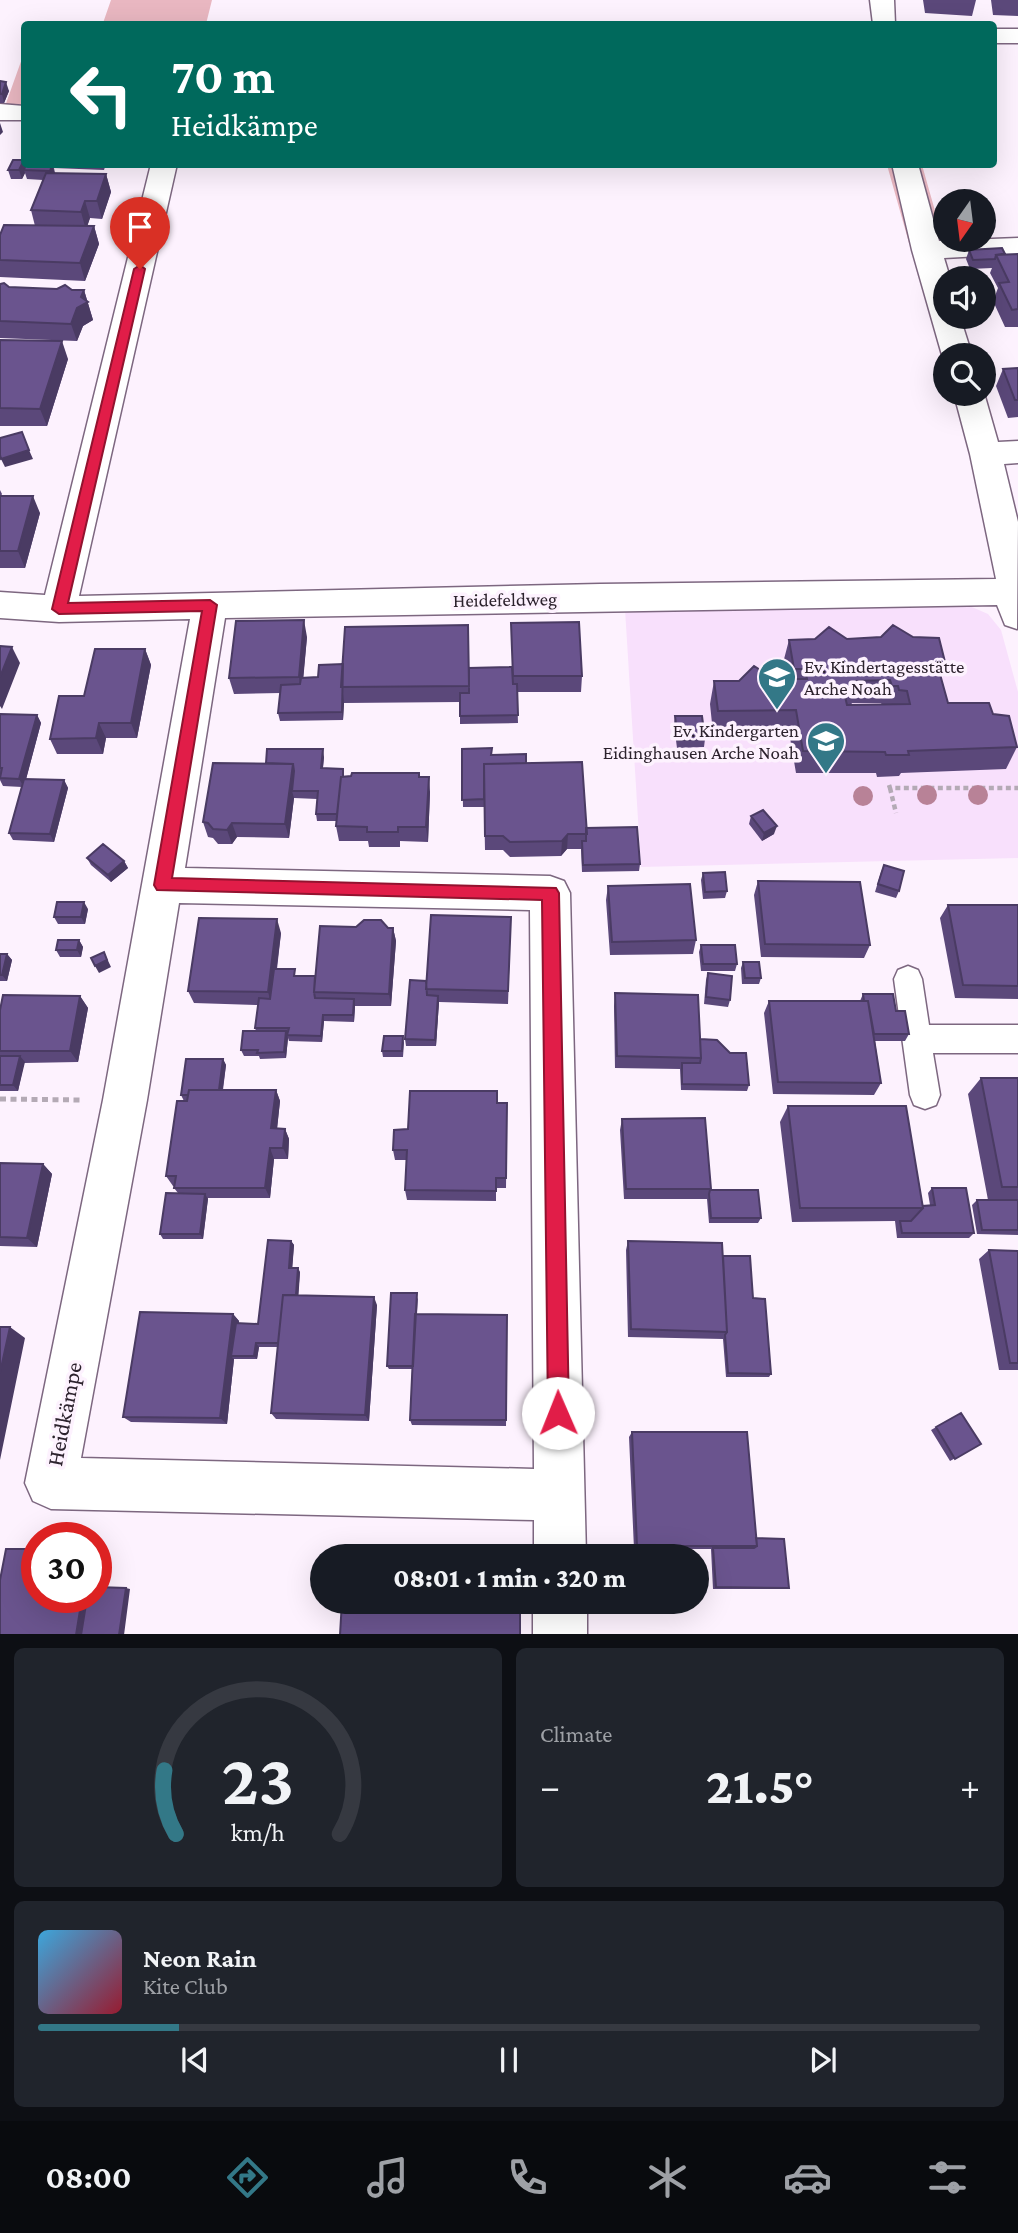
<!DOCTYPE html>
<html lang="en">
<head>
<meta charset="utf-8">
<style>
  body { margin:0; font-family:"Crimson Pro",serif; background:#20242c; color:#f1f3f6; height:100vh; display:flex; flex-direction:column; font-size:26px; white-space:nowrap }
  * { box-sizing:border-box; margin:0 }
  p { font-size:23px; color:#9ea1a6 }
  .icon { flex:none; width:38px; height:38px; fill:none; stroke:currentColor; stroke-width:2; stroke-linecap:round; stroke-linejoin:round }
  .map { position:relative; height:1634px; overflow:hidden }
  .sheet { display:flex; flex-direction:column; gap:14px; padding:14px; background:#0d0f14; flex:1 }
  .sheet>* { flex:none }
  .banner { position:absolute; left:21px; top:21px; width:976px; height:147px; border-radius:7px; box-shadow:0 7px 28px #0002; background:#00695c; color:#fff; overflow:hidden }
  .needle { width:46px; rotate:194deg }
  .controls { position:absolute; left:933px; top:189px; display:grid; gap:14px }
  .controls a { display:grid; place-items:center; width:63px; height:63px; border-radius:50%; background:#171b24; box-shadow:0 7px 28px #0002; font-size:35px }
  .speed { position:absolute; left:21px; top:1522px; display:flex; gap:14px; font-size:35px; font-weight:700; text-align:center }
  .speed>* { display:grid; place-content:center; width:91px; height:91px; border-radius:50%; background:#171b24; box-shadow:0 7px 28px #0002; line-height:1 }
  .speed .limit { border:10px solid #d22; background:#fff; color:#111 }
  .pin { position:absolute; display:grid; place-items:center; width:60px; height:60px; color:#fff; margin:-72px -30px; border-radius:50% 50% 50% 0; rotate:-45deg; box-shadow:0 0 7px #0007 }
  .pin .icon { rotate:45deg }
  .me { position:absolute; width:77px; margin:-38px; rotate:359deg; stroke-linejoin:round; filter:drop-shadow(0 0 5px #0008) }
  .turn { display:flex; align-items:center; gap:24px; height:147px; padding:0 35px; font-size:32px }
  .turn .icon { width:91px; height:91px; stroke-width:2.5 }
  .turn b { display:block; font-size:49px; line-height:60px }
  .big { font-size:52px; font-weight:800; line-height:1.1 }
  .sheet .widget { flex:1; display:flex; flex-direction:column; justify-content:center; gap:10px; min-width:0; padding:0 24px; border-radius:10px; background:#20242c }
  .sheet .dial { align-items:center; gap:0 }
  .dial svg { height:182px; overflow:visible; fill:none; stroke:#363941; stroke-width:7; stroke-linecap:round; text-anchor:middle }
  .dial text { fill:#f1f3f6; stroke:none }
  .song { display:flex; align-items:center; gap:21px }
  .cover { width:84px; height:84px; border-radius:10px; background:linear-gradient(135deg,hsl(200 70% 55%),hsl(350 70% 35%)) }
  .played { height:7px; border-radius:4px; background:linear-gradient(90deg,#337887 15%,#363941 15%) }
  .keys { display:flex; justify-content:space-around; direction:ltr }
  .heat { display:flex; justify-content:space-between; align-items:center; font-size:38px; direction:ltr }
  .sheet .tiles { flex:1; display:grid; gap:14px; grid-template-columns:1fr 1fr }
  .widget:last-child { grid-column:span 2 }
  .trip { position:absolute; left:310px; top:1544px; width:399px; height:70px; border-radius:35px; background:#171b24; box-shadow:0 7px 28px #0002; font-weight:800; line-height:70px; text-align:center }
  .tabs { display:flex; height:112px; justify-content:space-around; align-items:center; background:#090b0e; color:#9ea1a6 }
  .tabs .icon { width:49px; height:49px }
  .tabs .active { color:#337887 }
  .tabs b { font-size:32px; color:#f1f3f6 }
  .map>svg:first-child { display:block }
  .built { fill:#f8e0fc }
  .green { fill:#e9b7c1 }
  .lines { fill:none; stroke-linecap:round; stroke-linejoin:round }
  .service-casing { stroke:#7d6780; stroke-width:3 }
  .minor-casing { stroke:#7d6780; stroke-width:3 }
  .path-far1 { stroke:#b4aab5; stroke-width:4.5; stroke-dasharray:5 3.5; stroke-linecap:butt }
  .path { stroke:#b4aab5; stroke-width:5; stroke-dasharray:6 4.5; stroke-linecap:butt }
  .service { fill:#fff; fill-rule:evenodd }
  .minor { fill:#fff; fill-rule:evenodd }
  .tree { fill:#b88297 }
  .wall { fill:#5b487a; fill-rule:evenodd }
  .shaded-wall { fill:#4a3b63 }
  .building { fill:#6a548e; stroke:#4a3b63; stroke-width:2; fill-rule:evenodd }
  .route { fill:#e11d48; stroke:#92132f; stroke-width:2 }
  .labels { text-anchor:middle; stroke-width:7; stroke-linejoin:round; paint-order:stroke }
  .street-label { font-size:19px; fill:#2c222d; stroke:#fdf2fe }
  .poi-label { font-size:19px; fill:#2c222d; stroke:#fdf2fe; text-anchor:start }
  .near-street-label { font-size:23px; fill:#2c222d; stroke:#fdf2fe }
</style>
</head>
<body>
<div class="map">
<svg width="1018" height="1635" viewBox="0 0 1018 1635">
  <rect width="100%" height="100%" fill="#fdf2fe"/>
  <path class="built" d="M965,604L988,614L1001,630L1018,692V858L641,867L625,609Z"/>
  <path class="green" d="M111,0H212L206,24H41L103,23Z
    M24,53V110L4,109Z
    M887,165H922L941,232L945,235V240L957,241L909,243Z"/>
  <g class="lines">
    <defs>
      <path id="service" d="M908,966L918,970L922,979L929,1025H1018V1053H933L940,1095L936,1105L925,1109L914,1105L910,1095L894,979L898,970Z"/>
      <path id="minor" d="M870,0H894L895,24H873Z
        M994,29H1018V43H994Z
        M0,104L24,106V120H0Z
        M151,164H177L79,596L600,584L996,579L970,454L954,394L984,393L998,442L1018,441V463L1004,464L1018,522L1017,629L1005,625L997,605L225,618L185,868L550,876L564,881L570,893L586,1556H534V1520L51,1509L33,1501L25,1483L103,1100L190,619L59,622L0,618V592L45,595ZM179,903L530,910L534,1469L81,1458L147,1100Z
        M892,164H918L939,241L1018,238V254L944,258L950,278H945V317H960L972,355H945V360L942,355L912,250Z
        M533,1601H587V1635H533Z"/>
    </defs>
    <use href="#service" class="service-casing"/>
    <use href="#minor" class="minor-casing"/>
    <path class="path-far1" d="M889,785L890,788H1018
      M890,788L896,813"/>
    <path class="path" d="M0,1099L82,1100"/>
    <use href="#service" class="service"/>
    <use href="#minor" class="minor"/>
  </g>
  <g class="tree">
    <circle cx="927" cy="795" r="10"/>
    <circle cx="978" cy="795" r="10"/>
    <circle cx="863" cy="796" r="10"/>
  </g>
  <path class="wall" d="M923,0H976L972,16L925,13Z
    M991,0H1018V16L993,15Z
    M0,81L9,91L4,103H0Z
    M24,164L26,166V164H106L104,170L54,168L55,173L106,174L111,192L102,219L90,218L87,226H94L99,244L85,281L0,277V235L35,226L31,210L43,180L27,179L25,173L22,179H11L8,170Z
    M969,250L1005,254H1018V327H1005L993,301L998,288L990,273L992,268L970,269L966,259Z
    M0,284L9,287L84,290L93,320L83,326L77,341L0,338Z
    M0,340L68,359L47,426H0Z
    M1018,368V417L1008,418L996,386L1003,369Z
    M0,490L2,494L1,496L40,513L25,568H0Z
    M468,625L469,668L582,676L581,692H517L518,723L460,724V702L344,703L343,720L280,721L278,713L280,693L234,694L229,678L307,637L303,678L318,677L343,664Z
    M847,639L946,666L941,677L948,703L993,714L1017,747L1006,769L901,773L899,776L877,777L876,773H796L789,732L713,733L710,704L714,681L785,679L783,663L789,640ZM852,703H881L882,705H851Z
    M145,649L151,665L137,738H106L103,754H57L50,739L84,696Z
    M0,714L37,715L41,723L26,779L64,780L68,788L54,842L13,840L9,833L22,787L3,786L0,780Z
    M675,716L705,739L704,747L677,748L674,725Z
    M462,749L526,763L586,828L640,864L639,871L582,872L581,849H567L561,856L510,857L503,850H485L484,800V807H463Z
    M324,757L323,768L345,777L419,773V777L430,792L428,842L400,841V847H369L368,841H339L336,826L337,821H317L316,814L317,799L294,798L289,838L237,837L232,844H218L213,838L208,837L203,822L266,763Z
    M751,816L774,834L762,841L749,824Z
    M87,858L124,861L128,868L111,882L91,865Z
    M884,865L899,891L896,898L875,892L881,872Z
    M703,873L727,891L725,898L703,899L701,880Z
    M758,881L870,945L864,958L761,957L754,895Z
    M608,886L696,940L693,954L610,955L606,900Z
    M948,905H1018V999L955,998L940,918Z
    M88,909L85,924H58L54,917Z
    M511,917L508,1004L439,1002L436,1046H406L405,1039L426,981Z
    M388,928H393L396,941L391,1006H355L354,1022L324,1021L322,1042L289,1041L288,1038L286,1058L260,1059L259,1056H244L241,1050L256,1031L255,1028L258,1005L194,1003L188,991L281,933L277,969L297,976H315Z
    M79,940L83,947L81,957H60L56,950Z
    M701,945L737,964L735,971H701L699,952Z
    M0,954H7L12,960L7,981H0Z
    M743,962L761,978L759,984H742L741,968Z
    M708,973L730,1000L728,1007L704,1004L706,980Z
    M615,993L700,1039L730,1053L749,1085L747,1091L681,1090L680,1069L615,1068L614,1006Z
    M863,994L896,1011L909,1034L905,1041H875L881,1083L874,1095L773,1094L764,1013L769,1001H860Z
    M80,996L88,1008L78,1062L24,1063L18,1091H0V1010Z
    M403,1036L404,1043L403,1057H383L382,1051Z
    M223,1059L226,1065L223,1090H276L280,1101L277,1128L285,1129L289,1139L288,1159H274L270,1198H208L203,1239H163L160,1234L178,1193L174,1188L175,1186H173L166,1176L184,1101L181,1095Z
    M981,1078H1018V1235L977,1234L972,1205L977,1200H988L968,1094Z
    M497,1103H507L506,1188H496V1201L407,1200L405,1190L407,1160H395L393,1150L408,1129Z
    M788,1106L923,1205H930L928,1193L932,1188L974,1233L969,1238H897L895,1221L792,1222L780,1122Z
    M622,1119L710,1190L761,1218L758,1223H709L707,1199H624L620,1130Z
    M0,1163L43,1164L52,1174L37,1247L0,1246Z
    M291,1241L294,1245L292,1268L300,1272L298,1295L377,1305L369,1421L276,1419L271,1413L278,1347H259L257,1359H234L227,1424L131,1422L123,1417L233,1314L239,1321V1323L258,1324Z
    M628,1241L723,1256L753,1298L771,1374L769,1377H726L723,1339L628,1337L626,1250Z
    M989,1250L1018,1251V1370H999L979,1259Z
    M418,1297L417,1314L507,1315L506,1426L412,1425L410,1420L412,1369H389L387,1366Z
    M961,1413L981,1444L950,1461L931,1430Z
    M632,1432L756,1538L789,1588L785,1589H713L711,1549H634L629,1437Z"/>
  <path class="shaded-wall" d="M6,82L9,91L4,103L2,94Z
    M0,123L3,132L0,135Z
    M24,160L27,169L24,170L25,173L22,179L19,170Z
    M52,165L55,174L52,181L50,171Z
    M106,174L111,192L102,219L97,201Z
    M85,201L90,218L86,230L81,212Z
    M94,226L99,244L85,281L80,263Z
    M84,290L93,320L83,326L77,341L71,324Z
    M62,341L68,359L47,426L40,409Z
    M29,450L33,459L5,467L1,459Z
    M33,496L40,513L25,568L18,551Z
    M304,620L307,637L302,693L299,677Z
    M12,647L20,663L2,709L0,706V677Z
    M145,649L151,665L137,738L131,723Z
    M343,694L344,703L343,720L342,712Z
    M37,715L41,723L24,787L19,779Z
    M99,723L106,738L103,754L96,738Z
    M323,749L324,757L322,776L321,768Z
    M293,764L296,779L292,791L294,798L289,838L285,824Z
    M429,777L430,792L428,842L426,827Z
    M64,780L68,788L54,842L50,834Z
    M232,823L237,837L232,844L227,830Z
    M777,826L774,834L762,841L764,833Z
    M568,834L567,849L561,856L562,841Z
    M124,861L128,868L111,882L108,875Z
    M84,902L88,909L85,924L81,917Z
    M277,919L281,933L272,1005L268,992Z
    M393,928L396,941L391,1006L389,994Z
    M79,940L83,947L81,957L77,950Z
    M104,952L111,967L99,973L95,966Z
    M7,954L12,960L7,981L2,975Z
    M80,996L88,1008L78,1062L70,1051Z
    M438,996L439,1002L436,1046L435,1040Z
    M354,999L355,1005L354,1022L353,1015Z
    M323,1015L324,1021L322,1042L321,1036Z
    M286,1031L288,1038L286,1058L284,1052Z
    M20,1056L25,1062L18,1091L13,1085Z
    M223,1059L226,1065L221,1101L218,1095Z
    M276,1090L280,1101L276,1139L271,1128Z
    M285,1129L289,1139L288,1159L283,1148Z
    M270,1148L274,1159L270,1198L265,1188Z
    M43,1164L52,1174L37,1247L27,1238Z
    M205,1194L208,1199L203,1239L200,1234Z
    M291,1241L294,1245L292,1272L289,1268Z
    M298,1268L300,1272L298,1303L295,1299Z
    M374,1297L377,1305L369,1421L365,1415Z
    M233,1314L239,1321L235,1356H231L234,1359L227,1424L220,1418Z
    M10,1327L25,1338L0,1460V1373Z
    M256,1343L259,1347L257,1359L254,1356Z
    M96,1551L100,1552L96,1573Z
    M126,1588L130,1589L124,1635H119Z
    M82,1598H92L86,1635H76Z"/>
  <path class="building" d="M0,81L6,82L2,94H0Z
    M13,160H24L19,170H8Z
    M26,164H47L52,165L50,171L24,170Z
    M46,173L106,174L97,201H85L81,212L31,210Z
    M4,225L94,226L80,263L0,260V235Z
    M1002,248L1005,254L996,255L995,259L973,260L969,250Z
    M1018,254V309L1012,310L999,283L1009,282L996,255Z
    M4,283L9,287L57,289L65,285L72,290H84L81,297L88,302L77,308L71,324L0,321V284Z
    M0,340L62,341L40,409L0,408Z
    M1018,368V400H1015L1003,369Z
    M22,432L29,450L1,459L0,455V438Z
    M0,496H33L18,551H0Z
    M304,620L299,677L229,678L236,621Z
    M579,622L582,676H513L511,623Z
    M468,625L469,686L341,687L345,627Z
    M893,625L913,637L939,638L946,666L938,667L948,703H989L993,714L1009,716L1017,747L908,751L909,755H886L885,752L803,751L796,710L718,711L714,681H739L754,666L774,679H807L805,669H794L789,640L815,639L829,627L847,639L881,637ZM890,680L892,686H898L899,690L907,691L910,704L847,705L844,692L852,691L851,687H857L856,681Z
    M0,646L12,647L0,677Z
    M95,649H145L131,723H99L96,738L50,739L59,696H84Z
    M343,664L342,712L278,713L281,685L300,684L301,678L318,677L319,665Z
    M512,667L513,684H517L518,715L460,716V693H469V668Z
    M0,714L37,715L19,779L0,778L2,768H0Z
    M675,716H702L705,739L678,740Z
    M492,748L491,755L526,754V763L484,764V799L462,800V749Z
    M267,749H323L321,768L343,769V777H341L337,814H316L318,791H292L294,771L293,764L266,763Z
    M582,762L587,834H568L562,841L510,842L503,836H485L484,764Z
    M213,763L293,764L285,824L232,823L227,830L213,829L208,823L203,822Z
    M352,773H419V777H429L426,827H398V832H367V827L336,826L341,777L351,776Z
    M24,779L64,780L50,834L9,833Z
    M763,810L777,826L764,833L751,816Z
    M637,827L640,864L583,865L582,841H586V828Z
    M103,844L124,861L108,875L87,858Z
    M884,865L904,871L899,891L878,884Z
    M725,872L727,891L705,892L703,873Z
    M758,881L860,882L870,945L765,944Z
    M690,884L696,940L612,942L608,886Z
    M57,902H84L81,917H54Z
    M948,905H1018V986L963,985Z
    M431,915L511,917L508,991L426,989Z
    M199,918L277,919L268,992L188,991Z
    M364,920H381L388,928H393L389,994L314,992L320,926L356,927Z
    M58,940H79L77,950H56Z
    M701,945H735L737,964H703Z
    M104,952L107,960L95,966L91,958Z
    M0,954H7L2,975H0Z
    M743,962H759L761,978H745Z
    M274,969H295L294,976H315L314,992L315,998L354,999L353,1015H323L321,1036L287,1035L289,1028H255L259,998L270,999Z
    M708,973L732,976L730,1000L706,997Z
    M410,980L426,981L427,995L438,996L435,1040L405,1039Z
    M615,993L698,995L701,1058L617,1056Z
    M863,994H893L896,1011H905L909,1034H874L868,1001H864Z
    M3,995L80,996L70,1051H0V1010Z
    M769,1001H868L881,1083L778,1082Z
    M243,1031H286L284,1052L257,1053L258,1050H241Z
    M384,1036H403L402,1051H382Z
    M700,1039L717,1040L730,1053H746L749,1085L682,1084V1063H700L701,1058Z
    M0,1056H20L13,1085H0Z
    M186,1059H223L219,1090H189L188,1095H181Z
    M981,1078H1018V1187H1002Z
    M189,1090H276L271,1128L285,1129L283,1148H270L265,1188H174L176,1176H166L177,1101H187Z
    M410,1091H497V1103H507L506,1178H496V1191L405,1190L407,1150H393L394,1130L408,1129Z
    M788,1106H906L923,1208H800Z
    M705,1118L711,1189H626L622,1119Z
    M0,1163L43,1164L27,1238L0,1237Z
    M932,1188H966L974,1233H902L900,1221H911L923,1208V1206L935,1205Z
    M710,1190H758L761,1218H711L709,1194Z
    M166,1193L205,1194L200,1234H160Z
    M977,1200H1018V1230H982Z
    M268,1240L291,1241L289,1268H298L296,1295H283L278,1343H256L254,1356H231L236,1323L258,1324Z
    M628,1241L722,1243L727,1332L631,1329Z
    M989,1250L1018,1251V1363H1010Z
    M723,1256H750L753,1298L765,1299L771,1374L728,1373L725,1335L727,1332Z
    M391,1293H417L413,1366H387Z
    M283,1295L374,1297L365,1415L271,1413Z
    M140,1312L233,1314L220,1418L123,1417Z
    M415,1314L507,1315L506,1420H410Z
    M0,1327H10L0,1373Z
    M961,1413L981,1444L955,1459L936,1427Z
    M632,1432H747L757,1546H637Z
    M756,1538L784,1539L789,1588L716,1587L713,1548H754L757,1546Z
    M6,1549H37V1598H82L76,1635H0V1580Z
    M520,1555V1556H436Z
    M96,1587L126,1588L119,1635H81L87,1598H96Z
    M342,1601H520V1635H340Z"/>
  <path class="route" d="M140,265L145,269L68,603L210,600L217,605L172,878L556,888L559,893L569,1413L566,1420L558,1423L551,1420L548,1413L542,900L157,890L154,885L202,611L59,614L52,609L134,269Z"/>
  <defs>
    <symbol id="school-pin" viewBox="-11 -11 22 30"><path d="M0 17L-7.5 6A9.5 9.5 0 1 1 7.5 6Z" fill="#337887" stroke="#fdf2fe"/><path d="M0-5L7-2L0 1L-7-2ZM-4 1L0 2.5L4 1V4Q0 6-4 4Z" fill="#fff"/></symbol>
  </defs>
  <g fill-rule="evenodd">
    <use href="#school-pin" x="755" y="655" width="44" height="60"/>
    <use href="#school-pin" x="804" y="719" width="44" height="60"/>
  </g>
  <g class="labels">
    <g class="street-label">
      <text transform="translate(505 599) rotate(-1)" y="7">Heidefeldweg</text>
    </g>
    <g class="poi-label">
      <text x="804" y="673">Ev. Kindertagesstätte<tspan x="804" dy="22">Arche Noah</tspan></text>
      <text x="799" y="737" text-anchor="end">Ev. Kindergarten<tspan x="799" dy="22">Eidinghausen Arche Noah</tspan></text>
    </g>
    <g class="near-street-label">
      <text transform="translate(64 1414) rotate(-79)" y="8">Heidkämpe</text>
    </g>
  </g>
</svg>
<div class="controls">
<a><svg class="needle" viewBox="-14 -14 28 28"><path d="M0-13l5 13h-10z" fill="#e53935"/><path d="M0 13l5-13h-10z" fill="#9ea1a6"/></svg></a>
<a><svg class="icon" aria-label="sound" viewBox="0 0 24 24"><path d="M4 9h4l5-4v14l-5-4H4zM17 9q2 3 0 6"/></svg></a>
<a><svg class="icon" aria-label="search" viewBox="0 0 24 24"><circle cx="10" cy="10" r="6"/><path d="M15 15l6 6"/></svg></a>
</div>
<div class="speed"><div class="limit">30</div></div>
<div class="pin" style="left:140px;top:269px;background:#d93025"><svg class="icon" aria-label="arrive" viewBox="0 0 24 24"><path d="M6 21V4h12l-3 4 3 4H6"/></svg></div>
<svg class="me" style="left:558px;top:1413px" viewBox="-20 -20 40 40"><circle r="19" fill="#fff"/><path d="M0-13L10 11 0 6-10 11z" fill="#e11d48"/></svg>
<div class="trip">08:01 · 1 min · 320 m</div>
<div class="banner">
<div class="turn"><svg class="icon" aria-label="left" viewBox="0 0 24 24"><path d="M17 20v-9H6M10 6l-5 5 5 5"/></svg><div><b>70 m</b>Heidkämpe</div></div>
</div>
</div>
<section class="sheet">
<div class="tiles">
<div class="widget dial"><svg viewBox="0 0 100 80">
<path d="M14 69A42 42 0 1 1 86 69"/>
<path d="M14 69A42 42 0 0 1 9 41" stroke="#337887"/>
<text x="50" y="56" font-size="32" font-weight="700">23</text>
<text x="50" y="72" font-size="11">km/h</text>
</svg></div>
<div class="widget"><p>Climate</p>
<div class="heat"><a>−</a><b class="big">21.5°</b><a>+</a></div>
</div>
<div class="widget">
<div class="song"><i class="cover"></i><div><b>Neon Rain</b><p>Kite Club</p></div></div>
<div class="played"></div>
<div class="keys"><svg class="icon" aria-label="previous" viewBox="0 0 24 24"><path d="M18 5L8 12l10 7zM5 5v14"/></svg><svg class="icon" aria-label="pause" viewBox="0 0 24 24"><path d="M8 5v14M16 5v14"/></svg><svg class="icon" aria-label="next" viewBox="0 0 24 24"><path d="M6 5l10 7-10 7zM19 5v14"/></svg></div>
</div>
</div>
</section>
<nav class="tabs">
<b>08:00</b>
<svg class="icon active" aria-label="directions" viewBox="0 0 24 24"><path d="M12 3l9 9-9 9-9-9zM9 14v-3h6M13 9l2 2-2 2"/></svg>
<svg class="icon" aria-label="music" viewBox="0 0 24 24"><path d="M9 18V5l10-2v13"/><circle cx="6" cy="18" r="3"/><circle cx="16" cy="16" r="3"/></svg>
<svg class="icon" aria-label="phone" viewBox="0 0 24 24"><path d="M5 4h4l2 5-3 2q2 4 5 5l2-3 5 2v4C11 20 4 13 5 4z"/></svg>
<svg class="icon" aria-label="climate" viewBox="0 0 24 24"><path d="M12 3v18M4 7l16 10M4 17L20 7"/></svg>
<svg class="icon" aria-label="car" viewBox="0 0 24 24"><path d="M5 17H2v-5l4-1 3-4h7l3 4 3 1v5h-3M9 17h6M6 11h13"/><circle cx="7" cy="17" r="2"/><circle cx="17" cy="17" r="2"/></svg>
<svg class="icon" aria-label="filters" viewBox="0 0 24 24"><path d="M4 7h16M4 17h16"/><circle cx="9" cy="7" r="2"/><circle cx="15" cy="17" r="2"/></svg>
</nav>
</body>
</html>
